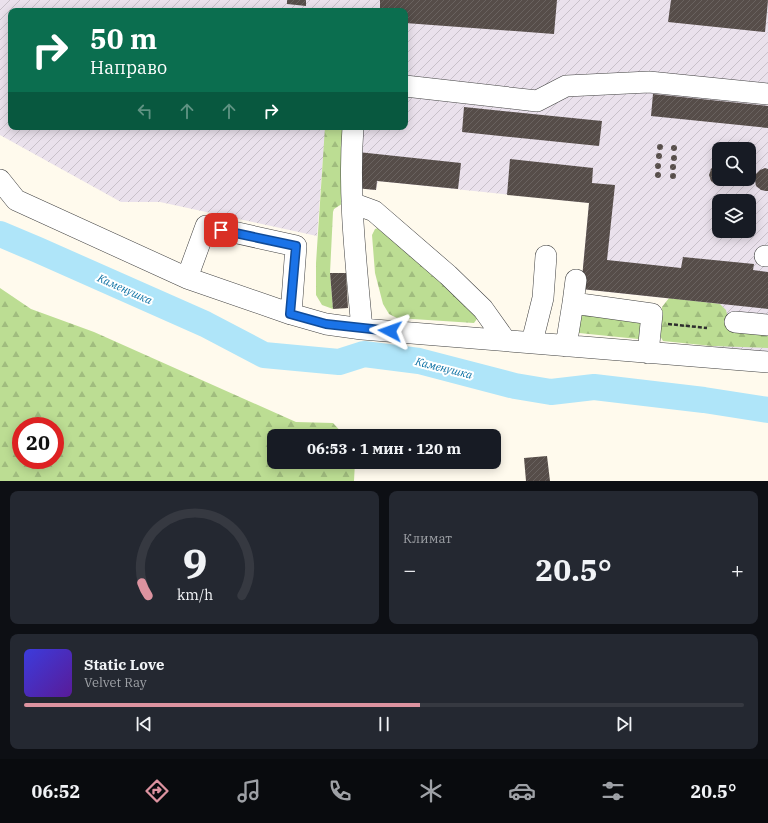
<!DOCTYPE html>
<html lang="ru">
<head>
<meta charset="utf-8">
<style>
  body { margin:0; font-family:"IBM Plex Serif",serif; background:#242831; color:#f1f3f6; height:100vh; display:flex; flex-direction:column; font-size:15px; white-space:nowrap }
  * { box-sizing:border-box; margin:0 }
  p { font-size:13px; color:#9ea1a6 }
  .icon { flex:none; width:22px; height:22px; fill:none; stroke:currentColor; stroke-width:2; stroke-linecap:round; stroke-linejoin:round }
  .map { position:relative; height:481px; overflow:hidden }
  .panel { display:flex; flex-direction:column; gap:10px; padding:10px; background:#0d0f14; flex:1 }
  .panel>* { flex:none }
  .top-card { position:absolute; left:8px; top:8px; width:400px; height:122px; border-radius:8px; box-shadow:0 2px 10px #0003; background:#0b6e4f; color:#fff; overflow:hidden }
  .controls { position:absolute; left:712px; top:142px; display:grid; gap:8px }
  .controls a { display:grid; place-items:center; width:44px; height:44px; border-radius:8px; background:#171b24; box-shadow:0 2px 10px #0003; font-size:20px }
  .speed { position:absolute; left:12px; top:417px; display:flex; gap:8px; font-size:20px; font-weight:700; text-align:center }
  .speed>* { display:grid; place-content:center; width:52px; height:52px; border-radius:50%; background:#171b24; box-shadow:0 2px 10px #0003; line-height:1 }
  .speed .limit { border:6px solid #d22; background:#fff; color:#111 }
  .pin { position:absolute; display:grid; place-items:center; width:34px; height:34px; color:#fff; margin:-17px; border-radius:8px; box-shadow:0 2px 6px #0006 }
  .me { position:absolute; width:44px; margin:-22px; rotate:274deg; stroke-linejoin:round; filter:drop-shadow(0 0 3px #0008) }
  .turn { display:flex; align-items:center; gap:14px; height:84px; padding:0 16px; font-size:18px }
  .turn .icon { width:52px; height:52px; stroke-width:2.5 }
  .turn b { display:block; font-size:28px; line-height:34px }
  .lanes { display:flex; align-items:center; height:38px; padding:0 16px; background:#0003; justify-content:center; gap:20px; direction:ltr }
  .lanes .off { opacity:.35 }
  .big { font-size:30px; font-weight:800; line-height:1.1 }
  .panel .card { flex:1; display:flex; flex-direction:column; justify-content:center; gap:6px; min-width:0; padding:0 14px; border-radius:8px; background:#242831 }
  .panel .dial { align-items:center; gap:0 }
  .dial svg { height:104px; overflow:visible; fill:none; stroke:#363941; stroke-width:7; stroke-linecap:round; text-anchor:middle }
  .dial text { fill:#f1f3f6; stroke:none }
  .song { display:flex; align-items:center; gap:12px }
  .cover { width:48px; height:48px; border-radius:6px; background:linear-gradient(135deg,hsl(240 70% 55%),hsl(270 70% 35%)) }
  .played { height:4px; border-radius:2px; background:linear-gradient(90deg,#dd93a0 55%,#363941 55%) }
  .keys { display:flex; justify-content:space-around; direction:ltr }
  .heat { display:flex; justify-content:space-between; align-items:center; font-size:22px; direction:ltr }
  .panel .tiles { flex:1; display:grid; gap:10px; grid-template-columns:1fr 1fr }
  .card:last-child { grid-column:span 2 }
  .trip { position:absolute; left:267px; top:429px; width:234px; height:40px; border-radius:8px; background:#171b24; box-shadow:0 2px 10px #0003; font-weight:800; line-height:40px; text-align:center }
  .menu { display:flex; height:64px; justify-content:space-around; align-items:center; background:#090b0e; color:#9ea1a6 }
  .menu .icon { width:28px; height:28px }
  .menu .selected { color:#dd93a0 }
  .menu b { font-size:18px; color:#f1f3f6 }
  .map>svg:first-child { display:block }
  .industrial { fill:url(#industrial-furrows); fill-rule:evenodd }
  .forest { fill:url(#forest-firs); fill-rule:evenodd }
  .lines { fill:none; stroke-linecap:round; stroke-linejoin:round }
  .river { stroke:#afe5f9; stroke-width:26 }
  .building { fill:url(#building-hatch) }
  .minor-casing { stroke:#404040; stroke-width:22 }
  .path { stroke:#2f2f2f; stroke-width:2.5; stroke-dasharray:4 2; stroke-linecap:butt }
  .minor { stroke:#fff; stroke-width:21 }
  .route-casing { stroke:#114b97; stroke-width:10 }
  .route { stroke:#1a73e8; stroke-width:7 }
  .labels { text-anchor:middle; stroke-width:4; stroke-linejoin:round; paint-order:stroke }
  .water-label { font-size:11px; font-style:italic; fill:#1073a5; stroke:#fff }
</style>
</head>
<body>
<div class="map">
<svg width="768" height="481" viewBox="0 0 768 481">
  <defs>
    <pattern id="industrial-furrows" width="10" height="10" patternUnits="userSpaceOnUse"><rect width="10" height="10" fill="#eae1ec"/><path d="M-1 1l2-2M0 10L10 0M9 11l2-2" fill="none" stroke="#c8c0c9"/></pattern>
    <pattern id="forest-firs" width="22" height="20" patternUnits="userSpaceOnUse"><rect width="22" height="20" fill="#bcdd93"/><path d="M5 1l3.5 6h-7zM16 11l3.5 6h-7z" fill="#a0bc7e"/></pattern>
    <pattern id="building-hatch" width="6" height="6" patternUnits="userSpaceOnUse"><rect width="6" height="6" fill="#564d49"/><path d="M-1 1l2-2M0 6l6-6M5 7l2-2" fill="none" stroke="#69625f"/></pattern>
  </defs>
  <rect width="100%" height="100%" fill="#fffaed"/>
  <path class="industrial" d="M0,0H768V353L714,352L720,304L581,289L589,203L378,181L376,190L355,188L323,158L317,236L160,202H121L0,135ZM11,11H405V127H11ZM719,149H749V179H719ZM719,201H749V231H719Z"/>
  <path class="forest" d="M325,127H345L348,200L334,209L333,212L330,273L333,309L322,305L316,295V263Z
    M381,227L479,316L474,323L397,318L389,314L383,304L375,273L372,235L375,229Z
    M0,288L31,309L94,332L296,422L333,423L345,436H274V462H355L354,481H0ZM21,426H55V460H21Z
    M669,298L720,304L726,310L729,323L768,329V348L712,346L663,341L659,334L661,327L662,307Z
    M578,310L645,316L643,336L638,339L579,333Z"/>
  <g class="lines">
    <path class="river" d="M0,234L38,250L205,324L264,355L339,362L364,354L419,361L515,386L551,392L594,387L704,400L768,410"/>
  </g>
  <path class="building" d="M287,0H306V6L287,4Z
    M380,0H557L554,34L405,23V11H380Z
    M671,0H768L765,32L668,22Z
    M653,94L768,106V128L651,116Z
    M464,107L602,121L599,146L462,132Z
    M657 147a3 3 0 1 1 6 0a3 3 0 1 1-6 0Z
    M671 148a3 3 0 1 1 6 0a3 3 0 1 1-6 0Z
    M358,152L461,163L458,189L377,181L376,190L355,188Z
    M656 156a3 3 0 1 1 6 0a3 3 0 1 1-6 0Z
    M671 158a3 3 0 1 1 6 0a3 3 0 1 1-6 0Z
    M510,159L593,168L592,183L615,185L607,260L681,268L683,257L754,264L753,270L768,272V309L581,289L589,203L507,195Z
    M655 166a3 3 0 1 1 6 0a3 3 0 1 1-6 0Z
    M719,164V179H732L727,184L721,186L716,185L711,181L709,175L711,169L715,165Z
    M670 167a3 3 0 1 1 6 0a3 3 0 1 1-6 0Z
    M765,168L768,169V191H766L761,190L756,186L755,180L756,174L760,170Z
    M655 175a3 3 0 1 1 6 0a3 3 0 1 1-6 0Z
    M670 176a3 3 0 1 1 6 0a3 3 0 1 1-6 0Z
    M330,273H346L348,308L333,309Z
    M547,456L550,481H526L524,458Z"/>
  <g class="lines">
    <defs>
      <path id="minor" d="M405,86L537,101L566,86L649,82L768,94
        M353,127C348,195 356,262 362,329
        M0,180L16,200L187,278L291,314L326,324L362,329L768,362
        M352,203L374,211L448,275L483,309L505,340
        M765,256H768
        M187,278L206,226L296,246L291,314
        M573,303L576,280
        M735,322L768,325
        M532,342L543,298L546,256
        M566,346L573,303L652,314L648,353"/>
    </defs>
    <use href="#minor" class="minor-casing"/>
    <path class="path" d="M668,324L707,328"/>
    <use href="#minor" class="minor"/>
  </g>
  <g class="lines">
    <defs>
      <path id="route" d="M221,230L296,246L290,314L326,324L390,331"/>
    </defs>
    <use href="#route" class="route-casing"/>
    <use href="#route" class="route"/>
  </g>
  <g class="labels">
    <g class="water-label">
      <text transform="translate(125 289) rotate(24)" y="4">Каменушка</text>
      <text transform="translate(444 368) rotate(14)" y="4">Каменушка</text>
    </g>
  </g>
</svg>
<div class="controls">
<a><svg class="icon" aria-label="search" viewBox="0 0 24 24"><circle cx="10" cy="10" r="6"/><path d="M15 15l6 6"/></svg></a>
<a><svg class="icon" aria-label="layers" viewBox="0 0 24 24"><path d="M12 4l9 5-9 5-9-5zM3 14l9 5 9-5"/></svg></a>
</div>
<div class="speed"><div class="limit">20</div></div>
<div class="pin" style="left:221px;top:230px;background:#d93025"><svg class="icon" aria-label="arrive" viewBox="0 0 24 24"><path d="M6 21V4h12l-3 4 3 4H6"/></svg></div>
<svg class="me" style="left:390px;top:331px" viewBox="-20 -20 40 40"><path d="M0-17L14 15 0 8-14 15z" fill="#1a73e8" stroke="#fff" stroke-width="4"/></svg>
<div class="trip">06:53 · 1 мин · 120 m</div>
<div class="top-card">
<div class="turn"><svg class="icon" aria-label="right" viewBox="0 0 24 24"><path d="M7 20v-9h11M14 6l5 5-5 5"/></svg><div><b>50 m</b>Направо</div></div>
<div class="lanes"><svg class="icon off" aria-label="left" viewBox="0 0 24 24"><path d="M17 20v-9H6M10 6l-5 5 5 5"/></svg><svg class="icon off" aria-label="ahead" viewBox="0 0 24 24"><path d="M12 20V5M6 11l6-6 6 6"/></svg><svg class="icon off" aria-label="ahead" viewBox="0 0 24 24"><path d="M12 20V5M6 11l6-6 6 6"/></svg><svg class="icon" aria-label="right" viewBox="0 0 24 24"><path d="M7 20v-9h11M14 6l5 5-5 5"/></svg></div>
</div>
</div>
<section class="panel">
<div class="tiles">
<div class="card dial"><svg viewBox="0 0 100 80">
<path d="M14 69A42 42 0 1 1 86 69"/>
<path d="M14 69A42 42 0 0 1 9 59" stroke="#dd93a0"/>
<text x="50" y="56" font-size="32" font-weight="700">9</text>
<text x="50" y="72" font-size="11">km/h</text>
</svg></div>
<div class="card"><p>Климат</p>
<div class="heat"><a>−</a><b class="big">20.5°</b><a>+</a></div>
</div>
<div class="card">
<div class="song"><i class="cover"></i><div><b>Static Love</b><p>Velvet Ray</p></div></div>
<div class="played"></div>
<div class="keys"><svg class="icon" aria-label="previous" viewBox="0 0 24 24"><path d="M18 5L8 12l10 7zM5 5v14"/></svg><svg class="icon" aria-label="pause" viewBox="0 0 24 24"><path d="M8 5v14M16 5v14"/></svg><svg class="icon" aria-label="next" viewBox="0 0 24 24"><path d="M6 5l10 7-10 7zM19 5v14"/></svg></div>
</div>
</div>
</section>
<nav class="menu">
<b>06:52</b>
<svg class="icon selected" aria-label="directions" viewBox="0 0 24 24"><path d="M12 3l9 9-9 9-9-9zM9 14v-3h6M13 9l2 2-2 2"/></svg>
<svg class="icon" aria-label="music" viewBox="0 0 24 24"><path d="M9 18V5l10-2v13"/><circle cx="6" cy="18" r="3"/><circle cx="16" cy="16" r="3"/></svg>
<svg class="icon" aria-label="phone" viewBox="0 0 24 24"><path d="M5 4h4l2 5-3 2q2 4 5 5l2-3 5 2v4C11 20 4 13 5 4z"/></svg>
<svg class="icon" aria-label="climate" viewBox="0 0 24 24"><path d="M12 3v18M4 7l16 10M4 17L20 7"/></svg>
<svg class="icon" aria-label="car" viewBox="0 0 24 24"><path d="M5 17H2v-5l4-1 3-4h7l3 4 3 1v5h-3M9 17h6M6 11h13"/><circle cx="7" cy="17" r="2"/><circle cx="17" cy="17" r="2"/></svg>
<svg class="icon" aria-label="filters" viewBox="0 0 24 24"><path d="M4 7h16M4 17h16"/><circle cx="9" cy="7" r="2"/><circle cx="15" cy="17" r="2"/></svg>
<b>20.5°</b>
</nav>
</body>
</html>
